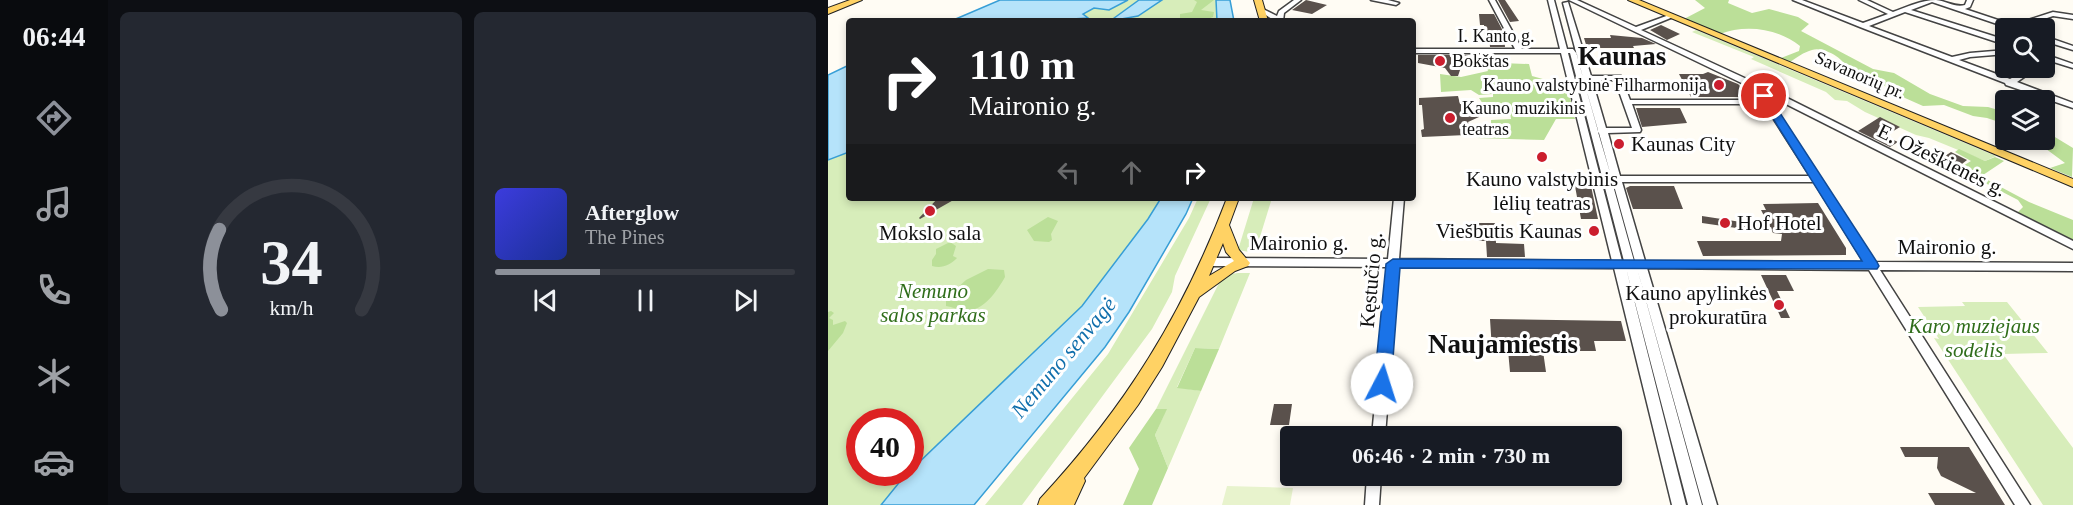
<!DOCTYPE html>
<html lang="en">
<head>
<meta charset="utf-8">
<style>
  body { margin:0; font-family:Georgia,serif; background:#242831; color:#f1f3f6; height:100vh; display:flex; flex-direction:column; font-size:22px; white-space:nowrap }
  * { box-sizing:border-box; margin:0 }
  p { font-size:20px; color:#9ea1a6 }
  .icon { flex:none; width:33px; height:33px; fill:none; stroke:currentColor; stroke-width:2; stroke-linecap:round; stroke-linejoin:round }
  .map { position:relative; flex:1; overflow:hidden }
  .details { display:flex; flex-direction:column; gap:12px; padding:12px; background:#0d0f14; width:720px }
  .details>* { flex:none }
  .hud { position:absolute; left:18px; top:18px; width:570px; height:183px; border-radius:6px; box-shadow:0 3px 9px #0003; background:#202124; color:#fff; overflow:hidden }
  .tools { position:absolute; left:1167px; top:18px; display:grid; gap:12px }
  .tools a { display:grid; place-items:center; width:60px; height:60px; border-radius:6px; background:#171b24; box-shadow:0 3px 9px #0003; font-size:30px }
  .speed { position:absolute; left:18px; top:408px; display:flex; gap:12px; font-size:30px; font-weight:700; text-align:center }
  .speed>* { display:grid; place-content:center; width:78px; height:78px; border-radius:50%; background:#171b24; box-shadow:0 3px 9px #0003; line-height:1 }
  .speed .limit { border:9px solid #d22; background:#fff; color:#111 }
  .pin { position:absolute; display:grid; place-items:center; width:51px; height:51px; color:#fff; margin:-26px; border:3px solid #fff; border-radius:50%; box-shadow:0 2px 6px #0007 }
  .me { position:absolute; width:66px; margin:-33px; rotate:5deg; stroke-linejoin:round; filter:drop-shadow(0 0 4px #0008) }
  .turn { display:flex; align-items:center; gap:21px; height:126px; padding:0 24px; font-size:27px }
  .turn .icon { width:78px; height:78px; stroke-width:2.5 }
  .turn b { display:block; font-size:42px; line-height:51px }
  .lanes { display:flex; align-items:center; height:57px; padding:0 24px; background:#0003; justify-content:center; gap:30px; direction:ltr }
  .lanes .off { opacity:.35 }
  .details .tile { flex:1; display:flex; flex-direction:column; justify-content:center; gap:9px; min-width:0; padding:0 21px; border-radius:9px; background:#242831 }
  .details .dial { align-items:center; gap:0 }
  .dial svg { height:156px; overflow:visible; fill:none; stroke:#363941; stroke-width:7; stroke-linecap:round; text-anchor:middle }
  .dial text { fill:#f1f3f6; stroke:none }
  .song { display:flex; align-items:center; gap:18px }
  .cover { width:72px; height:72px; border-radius:9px; background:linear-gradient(135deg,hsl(240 70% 55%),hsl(230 70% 35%)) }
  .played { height:6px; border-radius:3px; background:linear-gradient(90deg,#8c9099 35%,#363941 35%) }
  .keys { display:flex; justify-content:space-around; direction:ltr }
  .details .tiles { flex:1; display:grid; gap:12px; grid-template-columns:repeat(2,1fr) }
  .trip { position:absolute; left:452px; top:426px; width:342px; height:60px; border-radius:6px; background:#171b24; box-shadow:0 3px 9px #0003; font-weight:700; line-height:60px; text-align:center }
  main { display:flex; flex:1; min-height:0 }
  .tab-bar { display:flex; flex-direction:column; width:108px; justify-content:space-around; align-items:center; background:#090b0e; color:#9ea1a6 }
  .tab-bar .icon { width:42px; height:42px }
  .tab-bar .current { color:#8c9099 }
  .tab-bar b { font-size:27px; color:#f1f3f6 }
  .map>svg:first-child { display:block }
  .green { fill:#d7edba }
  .forest { fill:#bbdf98 }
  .pitch { fill:#e8f3cd }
  .water { fill:#b5e3fa; stroke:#379ed6; stroke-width:1.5 }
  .building { fill:#5a514c }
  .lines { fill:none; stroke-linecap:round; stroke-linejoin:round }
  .minor-casing { stroke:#434343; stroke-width:3 }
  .major-casing { stroke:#212121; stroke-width:2 }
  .minor { fill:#fff; fill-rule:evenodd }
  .major { fill:#ffd264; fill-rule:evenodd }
  .route { fill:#1a73e8; stroke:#114b97; stroke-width:1.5 }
  .poi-dot { fill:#cb1e2e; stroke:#fff; stroke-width:2 }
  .labels { text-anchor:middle; stroke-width:6; stroke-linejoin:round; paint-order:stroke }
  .far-street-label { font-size:18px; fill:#101010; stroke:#fff }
  .far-poi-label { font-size:18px; fill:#101010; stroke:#fff; text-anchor:start }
  .poi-label { font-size:21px; fill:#101010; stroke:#fff; text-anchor:start }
  .street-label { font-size:21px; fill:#101010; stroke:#fff }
  .park-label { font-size:21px; font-style:italic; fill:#306e1b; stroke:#fff }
  .water-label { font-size:22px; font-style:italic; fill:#106fac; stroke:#fff }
  .far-town-label { font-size:27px; font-weight:bold; fill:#101010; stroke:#fff }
  .district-label { font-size:27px; font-weight:bold; fill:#101010; stroke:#fff }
</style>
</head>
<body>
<main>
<nav class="tab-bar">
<b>06:44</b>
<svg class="icon current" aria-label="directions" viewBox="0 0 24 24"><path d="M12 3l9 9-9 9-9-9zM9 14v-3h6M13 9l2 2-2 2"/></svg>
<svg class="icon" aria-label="music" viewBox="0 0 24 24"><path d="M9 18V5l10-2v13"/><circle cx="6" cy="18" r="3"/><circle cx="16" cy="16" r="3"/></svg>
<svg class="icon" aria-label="phone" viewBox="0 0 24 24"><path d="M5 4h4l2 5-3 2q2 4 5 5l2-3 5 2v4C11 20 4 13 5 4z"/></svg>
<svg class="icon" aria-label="climate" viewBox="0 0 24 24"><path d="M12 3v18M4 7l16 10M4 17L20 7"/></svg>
<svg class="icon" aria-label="car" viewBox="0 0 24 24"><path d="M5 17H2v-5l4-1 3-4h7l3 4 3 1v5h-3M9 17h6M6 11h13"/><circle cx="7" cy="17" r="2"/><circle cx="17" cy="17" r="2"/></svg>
</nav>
<section class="details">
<div class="tiles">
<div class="tile dial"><svg viewBox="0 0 100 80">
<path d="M14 69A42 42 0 1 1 86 69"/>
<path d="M14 69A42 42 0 0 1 13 28" stroke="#8c9099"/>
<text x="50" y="56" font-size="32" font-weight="700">34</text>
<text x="50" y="72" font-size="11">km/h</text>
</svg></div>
<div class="tile">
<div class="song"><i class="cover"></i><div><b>Afterglow</b><p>The Pines</p></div></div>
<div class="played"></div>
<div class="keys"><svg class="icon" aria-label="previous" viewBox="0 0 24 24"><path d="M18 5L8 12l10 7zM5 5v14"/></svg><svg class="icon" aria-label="pause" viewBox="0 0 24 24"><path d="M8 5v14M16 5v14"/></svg><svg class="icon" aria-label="next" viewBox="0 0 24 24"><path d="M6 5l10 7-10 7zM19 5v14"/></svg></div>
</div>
</div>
</section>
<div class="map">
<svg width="1245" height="505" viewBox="0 0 1245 505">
  <rect width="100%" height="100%" fill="#fffcf4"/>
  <path class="green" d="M300,0H311L283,21L310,16L334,0H388L389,21H248L245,19L259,18L254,14L266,8L281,10Z
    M868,30L1168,156L1157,161L1101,138L1088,135L1037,112L1019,101L1007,100L998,92L923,59L926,57L864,32Z
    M21,152V198H333L320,219L254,306L83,470L82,422H32V472L80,473L53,505H0V160Z
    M370,198H383L347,276L344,292L324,329L194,505H157L280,354L361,218Z
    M426,198H444L427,253L410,250Z
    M410,273H422L391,349L367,348L349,387L373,391L340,468L327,435L338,410L328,409L395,275Z
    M1134,302H1179L1220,353L1175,354L1245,448V505H1215L1106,338L1111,339L1090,307L1137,306Z"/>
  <path class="forest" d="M366,0H386L373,10L386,12L385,17L374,21L352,20V14L364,12L369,2Z
    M867,0H901L900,3L924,13L941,9L970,17L981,24L973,31L1045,69L1066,73L1102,94L1135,106L1160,107L1177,112V124L1159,118L1145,116L1116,105L1095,106L1068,94L1044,77L1020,70C1017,59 996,46 984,50C976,52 968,58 962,62L953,58L971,51L972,46C950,28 917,24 892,34L856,19L877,8Z
    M673,63L701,64L704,76L722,81L738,80L747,119H728L716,140L648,138L656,132V127H659L658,123H663V120L683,119L682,112L661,113L660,104H655L651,98L665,97V94L651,95L643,90L613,92L612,74L633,77L660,71L659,69Z
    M1217,131L1245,148L1244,177L1222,168L1237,163L1206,140H1216Z
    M1131,149L1157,161L1167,157L1176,161L1155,175L1156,178L1201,202L1245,220V241L1189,213L1195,207L1190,200L1130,169L1143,161L1127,152Z
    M220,217L230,221L223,234L224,240L221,242L206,241L199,230Z
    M122,242L128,246L125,256L129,258C122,265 114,269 104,266V260L108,254V249Z
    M160,269L176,270L177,277C169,291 156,311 137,311C131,310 124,307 118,306V298L138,280Z
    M3,311L6,313L1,318L5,320V325L17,321L19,323L15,333L0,351V312Z
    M367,348L391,349L373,391L349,388Z
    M328,409H339L327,435L340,468L324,505H295L311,469L301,448Z"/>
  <path class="pitch" d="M399,486L465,488L462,505H394Z"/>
  <path class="water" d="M172,0H300L281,10L266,8L255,14L260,18L246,19L248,21H123Z
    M311,0H334L310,16L282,21Z
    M388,0H402L406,21H389Z
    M21,65V152L0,160V75Z
    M333,198H365L358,214L301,312L277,347L146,505H53L78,474L82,472L83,470L254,306L320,219Z"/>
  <path class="building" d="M478,0L499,5L484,14L464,10Z
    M670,0H677L691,21L682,22Z
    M651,14H666L676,33L677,47H662L661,35L657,39L656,25H652Z
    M833,25L852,34L839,40L822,30Z
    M782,35L814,38L828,44L805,46L806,48H759L756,38H783Z
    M590,55H641L635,61L630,76H623L617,68L590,63Z
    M880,72L910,84L919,93L913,97H863L851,74H875Z
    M630,96L632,104H636L637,107L650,111L651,117L640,122L641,125H637L638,135L594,137L593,130L596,129L594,105H591V98Z
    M808,108H852L859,123L814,127Z
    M1052,117L1072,127L1057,136L1070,142L1062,147L1030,131Z
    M1123,152L1139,160L1125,171L1108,162Z
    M747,186H763L770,219H753Z
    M802,186H846L855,209H805L798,188Z
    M110,198H129L92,219L91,218Z
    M990,203L1018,248V255L875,256L869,241H953L954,234L945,233L933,210H938L935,204Z
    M912,214L919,215L922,230L874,223V216L913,222Z
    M650,223H667L668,243L696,244L697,257H659L658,241H650Z
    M933,275H958L966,291H949L962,318H953Z
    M662,319L793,321L798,341H766L768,351H715L718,372H682L680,350H664Z
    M446,404H464L461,425H442Z
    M1072,447H1141L1177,505H1107L1100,493H1148L1113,476L1109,468L1110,457H1077Z"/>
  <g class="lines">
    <defs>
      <path id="minor" d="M466,0H473L456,13L455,21H447L430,10L435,9L449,16L451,11Z
        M543,0H560L571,3L568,5Z
        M661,0H667L694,49H732L720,0H726L739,49H745L749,54L755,78L735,3L740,2L763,76H793L802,100H932L925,90L926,89L741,0H749L808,27L841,15H845V17L813,30L949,93L1245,241V249L936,93L941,100L947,102L944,104L1047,262L1245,263V271L1052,270L1202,505H1187L1041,270L819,268L889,505H875L809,268L874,505H860L798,268L858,505H844L786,268L570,267L557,436H544L560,267L381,266L376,262L381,258L560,259L566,198H576L571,259L784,261L733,53H585V49H687ZM740,53H742L796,261H794ZM755,78L770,130V131ZM764,80H787L804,128H778ZM804,104H936L982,176H792L780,133L812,132L813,130ZM770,132L771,133L783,176ZM784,182H785L807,261H806ZM794,182H986L1036,262L817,261Z
        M965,0H974L1035,23L1060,14L1031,0H1039L1065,12C1079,7 1093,0 1108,0C1119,1 1127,8 1137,5L1139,0H1145L1142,7L1137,9L1185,25L1225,12L1245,15V19L1225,16L1189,28H1181L1104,2L1083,10L1178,40V45L1077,12L1041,26L1124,57L1142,53L1178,50V54L1142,57L1131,60L1182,79L1202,68H1209L1189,82L1245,103V108L1178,85L1177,83L1032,27Z
        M1216,36L1245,46V50L1216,41Z
        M1216,54L1245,64V68L1216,59Z
        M539,476H553L551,505H537Z"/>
      <path id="major" d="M22,0H34L0,14V8Z
        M426,0H434L440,21H432Z
        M800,0H811L1245,179V187Z
        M399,198H411L401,225L411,250L422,263L420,266L407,271L371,297L334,367L310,405L256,478L257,481L246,505H210L212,499C298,406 354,316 399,198ZM395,243L398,252L406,261L381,276Z"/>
    </defs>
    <use href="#minor" class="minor-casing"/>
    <use href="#major" class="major-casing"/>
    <use href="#minor" class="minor"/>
    <use href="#major" class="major"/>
  </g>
  <path class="route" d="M936,93L941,96L1049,262L1051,266L1049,269L572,268L563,384L560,389L554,391L549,389L546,384L558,264L565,259L1034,261L931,96Z"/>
  <g class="poi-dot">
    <circle cx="612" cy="61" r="6"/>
    <circle cx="891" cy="85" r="6"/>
    <circle cx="622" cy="118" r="6"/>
    <circle cx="791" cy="144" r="6"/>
    <circle cx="714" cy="157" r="6"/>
    <circle cx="102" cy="211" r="6"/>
    <circle cx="897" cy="223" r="6"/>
    <circle cx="766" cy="231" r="6"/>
    <circle cx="951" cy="305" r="6"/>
  </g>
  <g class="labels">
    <g class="far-street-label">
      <text x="668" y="42">I. Kanto g.</text>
      <text transform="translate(1032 75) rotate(23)" y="6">Savanorių pr.</text>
    </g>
    <g class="far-poi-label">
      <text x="624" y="67">Bokštas</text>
      <text x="879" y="91" text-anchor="end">Kauno valstybinė Filharmonija</text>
      <text x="634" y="114">Kauno muzikinis<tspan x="634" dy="21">teatras</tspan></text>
    </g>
    <g class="poi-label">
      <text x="803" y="151">Kaunas City</text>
      <text x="714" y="186" text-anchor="middle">Kauno valstybinis<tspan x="714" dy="24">lėlių teatras</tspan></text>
      <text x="909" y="230">Hof Hotel</text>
      <text x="754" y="238" text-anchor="end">Viešbutis Kaunas</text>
      <text x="102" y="240" text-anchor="middle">Mokslo sala</text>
      <text x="939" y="300" text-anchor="end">Kauno apylinkės<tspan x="939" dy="24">prokuratūra</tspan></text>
    </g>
    <g class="street-label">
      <text transform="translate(1114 160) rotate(26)" y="7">E. Ožeškienės g.</text>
      <text x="471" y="250">Maironio g.</text>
      <text x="1119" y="254">Maironio g.</text>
      <text transform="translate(543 280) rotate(-85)" y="7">Kęstučio g.</text>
    </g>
    <g class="park-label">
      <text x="105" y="298">Nemuno<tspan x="105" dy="24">salos parkas</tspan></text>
      <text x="1146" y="333">Karo muziejaus<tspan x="1146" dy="24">sodelis</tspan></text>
    </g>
    <g class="water-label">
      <text transform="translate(235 357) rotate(-50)" y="8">Nemuno senvagė</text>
    </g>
    <g class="far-town-label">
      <text x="794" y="65">Kaunas</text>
    </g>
    <g class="district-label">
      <text x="675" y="353">Naujamiestis</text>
    </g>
  </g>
</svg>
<div class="tools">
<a><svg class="icon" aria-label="search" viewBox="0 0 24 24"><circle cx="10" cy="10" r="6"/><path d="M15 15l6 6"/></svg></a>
<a><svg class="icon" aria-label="layers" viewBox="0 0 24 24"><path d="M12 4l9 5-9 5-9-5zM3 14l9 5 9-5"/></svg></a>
</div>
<div class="speed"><div class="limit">40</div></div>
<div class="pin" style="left:936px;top:96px;background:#d93025"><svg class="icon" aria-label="arrive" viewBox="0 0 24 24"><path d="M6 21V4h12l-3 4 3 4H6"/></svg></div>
<svg class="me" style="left:554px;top:384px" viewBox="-20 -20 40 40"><circle r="19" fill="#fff"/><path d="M0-13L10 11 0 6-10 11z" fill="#1a73e8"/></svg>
<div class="trip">06:46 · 2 min · 730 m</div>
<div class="hud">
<div class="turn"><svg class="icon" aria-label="right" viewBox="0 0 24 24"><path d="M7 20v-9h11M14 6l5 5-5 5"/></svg><div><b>110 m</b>Maironio g.</div></div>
<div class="lanes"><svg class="icon off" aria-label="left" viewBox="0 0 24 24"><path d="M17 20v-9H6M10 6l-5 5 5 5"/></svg><svg class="icon off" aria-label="ahead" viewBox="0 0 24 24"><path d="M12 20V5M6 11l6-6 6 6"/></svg><svg class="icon" aria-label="right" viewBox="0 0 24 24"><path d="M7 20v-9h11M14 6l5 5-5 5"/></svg></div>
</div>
</div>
</main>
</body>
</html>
